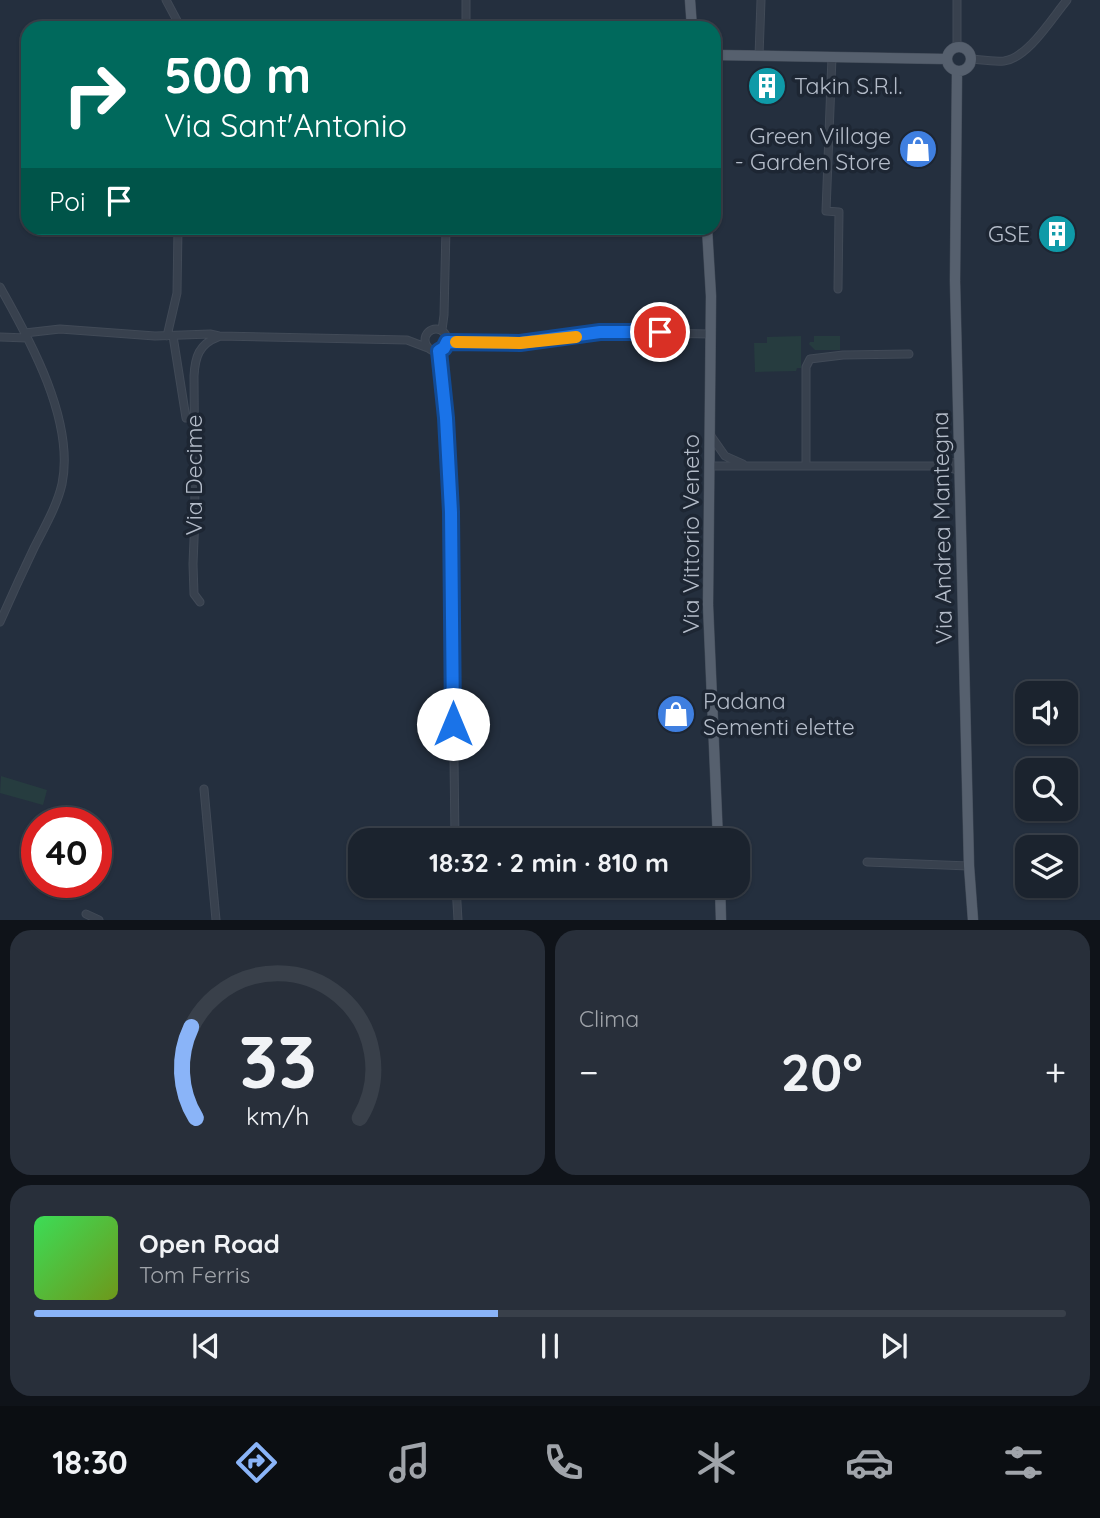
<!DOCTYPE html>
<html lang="it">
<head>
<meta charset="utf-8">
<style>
  body { margin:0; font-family:Quicksand,sans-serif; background:#282f3a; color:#f1f3f6; height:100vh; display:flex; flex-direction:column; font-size:26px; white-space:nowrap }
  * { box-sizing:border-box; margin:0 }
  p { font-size:23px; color:#a0a4aa }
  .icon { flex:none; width:38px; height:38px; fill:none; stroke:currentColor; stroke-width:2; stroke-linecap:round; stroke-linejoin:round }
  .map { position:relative; height:920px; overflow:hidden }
  .side { display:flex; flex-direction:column; gap:10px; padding:10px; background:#0f1319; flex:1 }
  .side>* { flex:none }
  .banner { position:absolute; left:21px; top:21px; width:700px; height:214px; border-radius:21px; box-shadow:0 2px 5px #0004,0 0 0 2px #39404a; background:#00695c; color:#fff; overflow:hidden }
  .controls { position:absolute; left:1015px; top:681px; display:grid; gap:14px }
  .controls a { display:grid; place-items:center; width:63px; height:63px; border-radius:14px; background:#1b232e; box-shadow:0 2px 5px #0004,0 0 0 2px #39404a; font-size:35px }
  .speed { position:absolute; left:21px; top:807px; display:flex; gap:14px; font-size:35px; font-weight:700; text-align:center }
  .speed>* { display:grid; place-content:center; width:91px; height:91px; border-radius:50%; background:#1b232e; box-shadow:0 2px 5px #0004,0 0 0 2px #39404a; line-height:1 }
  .speed .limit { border:10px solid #d22; background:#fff; color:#111 }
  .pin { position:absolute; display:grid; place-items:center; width:60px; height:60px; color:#fff; margin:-30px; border:4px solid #fff; border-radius:50%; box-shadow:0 2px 7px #0007 }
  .me { position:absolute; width:77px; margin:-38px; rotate:0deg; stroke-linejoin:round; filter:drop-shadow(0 0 5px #0008) }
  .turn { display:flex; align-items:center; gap:24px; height:147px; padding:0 28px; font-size:32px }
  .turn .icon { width:91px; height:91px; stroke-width:2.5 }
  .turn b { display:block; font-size:49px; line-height:60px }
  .then { display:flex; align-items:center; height:66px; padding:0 28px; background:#0003; gap:14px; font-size:26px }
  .big { font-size:52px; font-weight:700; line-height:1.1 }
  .side .tile { flex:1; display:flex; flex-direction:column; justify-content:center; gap:10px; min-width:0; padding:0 24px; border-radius:21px; background:#282f3a }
  .side .dial { align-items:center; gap:0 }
  .dial svg { height:182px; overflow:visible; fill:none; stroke:#39404a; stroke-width:7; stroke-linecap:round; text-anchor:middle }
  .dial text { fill:#f1f3f6; stroke:none }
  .song { display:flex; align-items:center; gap:21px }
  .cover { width:84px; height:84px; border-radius:10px; background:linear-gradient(135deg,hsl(130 70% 55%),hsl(80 70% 35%)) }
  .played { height:7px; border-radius:4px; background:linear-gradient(90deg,#8ab4f8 45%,#39404a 45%) }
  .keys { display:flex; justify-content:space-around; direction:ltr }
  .heat { display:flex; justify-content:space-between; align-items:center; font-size:38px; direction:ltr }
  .side .tiles { flex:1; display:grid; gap:10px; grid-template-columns:1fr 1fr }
  .tile:last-child { grid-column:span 2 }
  .trip { position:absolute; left:348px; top:828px; width:402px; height:70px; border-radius:21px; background:#1b232e; box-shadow:0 2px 5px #0004,0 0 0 2px #39404a; font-weight:700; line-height:70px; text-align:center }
  .tabs { display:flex; height:112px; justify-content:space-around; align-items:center; background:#0b0e12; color:#a0a4aa }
  .tabs .icon { width:49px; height:49px }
  .tabs .active { color:#8ab4f8 }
  .tabs b { font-size:32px; color:#f1f3f6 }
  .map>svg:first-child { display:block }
  .green { fill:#263c3f }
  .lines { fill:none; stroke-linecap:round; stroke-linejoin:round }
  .minor-casing { stroke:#414a57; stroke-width:9 }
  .major-casing { stroke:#414a57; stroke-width:11 }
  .minor { stroke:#38414e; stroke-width:7 }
  .major { stroke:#56606e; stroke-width:10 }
  .route-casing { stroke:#114b97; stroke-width:18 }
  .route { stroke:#1a73e8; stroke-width:12 }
  .slow { stroke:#f59e0b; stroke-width:12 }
  .labels { text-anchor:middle; stroke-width:7; stroke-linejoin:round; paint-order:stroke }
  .poi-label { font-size:23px; fill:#b4bcc9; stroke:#1d2633; text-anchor:start }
  .street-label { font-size:23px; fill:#b4bcc9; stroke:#1d2633 }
</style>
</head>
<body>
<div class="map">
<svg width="1100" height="920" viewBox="0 0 1100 920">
  <rect width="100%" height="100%" fill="#242f3e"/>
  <path class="green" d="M801,336V368H797L796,371L755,372L754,343H767V337Z
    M814,336H840V350H815L809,344L810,342H814Z
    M1,776L47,790L43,805L0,793Z"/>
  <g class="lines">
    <defs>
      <path id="minor" d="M166,0L181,28
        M466,0V28
        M957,0V46
        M759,56L761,0
        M832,57L826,211L839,212L838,289
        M971,59C982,60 994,62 1004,61C1028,58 1052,18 1067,0
        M0,287C30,340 75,421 62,484C57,506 44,528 34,548C22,573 11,597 0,622
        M425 340a11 11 0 1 1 22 0a11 11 0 1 1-22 0Z
        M442,330L444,315L446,228
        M25,333L60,329L155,336L210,334L219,336L407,340L428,348
        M167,336L177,293L178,228
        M173,336L186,418
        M0,337L27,338
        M447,342H531L600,332L711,334
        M439,351L446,418L451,512L455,840
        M711,436L725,456L743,464
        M949,462L960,464
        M710,466H945L960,471
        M806,466V367L810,359L843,355L909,354
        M200,602L194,594L193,564L195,515L194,376C195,357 199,344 218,337
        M204,789L216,920
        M867,862L969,866
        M456,886L458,920
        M86,914L99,920"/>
      <path id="major" d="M690,0L692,28
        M947 59a12 12 0 1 1 24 0a12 12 0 1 1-24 0Z
        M714,55L946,59
        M957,71L955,281L969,866L973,920
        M707,228L711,296L708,605L718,840
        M720,886L721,920"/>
    </defs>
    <use href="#minor" class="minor-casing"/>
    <use href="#major" class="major-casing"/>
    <use href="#minor" class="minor"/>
    <use href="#major" class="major"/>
  </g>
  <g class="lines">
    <defs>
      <path id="route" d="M453,724L451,512L446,418L439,351L444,348L447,342L520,343L600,332H660"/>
    </defs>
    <use href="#route" class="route-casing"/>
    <use href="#route" class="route"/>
    <path class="slow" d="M456,342L520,343L576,337"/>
  </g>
  <defs>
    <symbol id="building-disc" viewBox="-11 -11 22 22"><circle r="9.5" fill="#0f9aa8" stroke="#1d2633"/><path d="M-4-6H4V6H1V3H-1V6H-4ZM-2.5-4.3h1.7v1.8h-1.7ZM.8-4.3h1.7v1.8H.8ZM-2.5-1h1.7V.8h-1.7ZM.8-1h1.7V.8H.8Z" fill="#fff"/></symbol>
    <symbol id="shop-disc" viewBox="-11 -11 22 22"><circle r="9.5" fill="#3f7fe0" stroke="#1d2633"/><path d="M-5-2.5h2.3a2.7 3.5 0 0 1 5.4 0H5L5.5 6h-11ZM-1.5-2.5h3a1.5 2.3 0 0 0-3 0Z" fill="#fff"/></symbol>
  </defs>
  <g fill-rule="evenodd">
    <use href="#building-disc" x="745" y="64" width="44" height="44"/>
    <use href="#shop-disc" x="896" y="127" width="44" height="44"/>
    <use href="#building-disc" x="1035" y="212" width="44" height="44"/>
    <use href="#shop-disc" x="654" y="692" width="44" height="44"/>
  </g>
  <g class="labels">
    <g class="poi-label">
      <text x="794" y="94">Takin S.R.l.</text>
      <text x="891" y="144" text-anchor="end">Green Village<tspan x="891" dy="26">- Garden Store</tspan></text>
      <text x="1030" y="242" text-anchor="end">GSE</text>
      <text x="703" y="709">Padana<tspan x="703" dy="26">Sementi elette</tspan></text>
    </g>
    <g class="street-label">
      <text transform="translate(194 475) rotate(-90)" y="8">Via Decime</text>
      <text transform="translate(942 528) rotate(-91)" y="8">Via Andrea Mantegna</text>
      <text transform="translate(691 534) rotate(-90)" y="8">Via Vittorio Veneto</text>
    </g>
  </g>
</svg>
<div class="controls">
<a><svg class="icon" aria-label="sound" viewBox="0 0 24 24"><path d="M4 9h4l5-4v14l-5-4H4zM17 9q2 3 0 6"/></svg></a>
<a><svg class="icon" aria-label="search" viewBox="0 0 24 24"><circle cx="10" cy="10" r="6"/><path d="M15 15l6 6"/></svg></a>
<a><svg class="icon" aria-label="layers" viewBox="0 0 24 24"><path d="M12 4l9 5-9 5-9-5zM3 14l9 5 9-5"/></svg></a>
</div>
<div class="speed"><div class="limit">40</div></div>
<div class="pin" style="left:660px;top:332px;background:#d93025"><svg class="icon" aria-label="arrive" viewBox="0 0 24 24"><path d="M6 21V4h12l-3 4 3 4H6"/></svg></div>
<svg class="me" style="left:453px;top:724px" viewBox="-20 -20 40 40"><circle r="19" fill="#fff"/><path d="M0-13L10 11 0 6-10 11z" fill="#1a73e8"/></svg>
<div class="trip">18:32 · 2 min · 810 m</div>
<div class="banner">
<div class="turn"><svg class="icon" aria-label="right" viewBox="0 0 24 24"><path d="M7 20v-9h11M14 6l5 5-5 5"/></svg><div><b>500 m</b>Via Sant'Antonio</div></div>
<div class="then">Poi<svg class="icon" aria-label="arrive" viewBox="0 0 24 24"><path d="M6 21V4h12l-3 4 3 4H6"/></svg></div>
</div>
</div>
<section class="side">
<div class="tiles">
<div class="tile dial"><svg viewBox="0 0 100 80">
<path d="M14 69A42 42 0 1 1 86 69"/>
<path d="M14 69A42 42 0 0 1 12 29" stroke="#8ab4f8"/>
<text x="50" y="56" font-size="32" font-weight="700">33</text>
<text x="50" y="72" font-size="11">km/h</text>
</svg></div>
<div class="tile"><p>Clima</p>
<div class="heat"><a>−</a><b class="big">20°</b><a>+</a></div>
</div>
<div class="tile">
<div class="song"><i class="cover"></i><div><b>Open Road</b><p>Tom Ferris</p></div></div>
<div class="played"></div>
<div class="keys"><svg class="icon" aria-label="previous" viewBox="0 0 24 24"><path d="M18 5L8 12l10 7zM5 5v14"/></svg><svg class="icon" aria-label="pause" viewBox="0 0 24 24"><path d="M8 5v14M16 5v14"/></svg><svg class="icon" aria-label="next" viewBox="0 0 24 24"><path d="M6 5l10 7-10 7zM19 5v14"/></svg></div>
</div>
</div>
</section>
<nav class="tabs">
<b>18:30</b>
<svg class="icon active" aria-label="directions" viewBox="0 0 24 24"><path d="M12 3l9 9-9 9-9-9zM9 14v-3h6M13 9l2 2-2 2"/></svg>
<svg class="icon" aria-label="music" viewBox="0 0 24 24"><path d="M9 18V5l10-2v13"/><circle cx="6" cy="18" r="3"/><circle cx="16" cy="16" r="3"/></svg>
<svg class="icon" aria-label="phone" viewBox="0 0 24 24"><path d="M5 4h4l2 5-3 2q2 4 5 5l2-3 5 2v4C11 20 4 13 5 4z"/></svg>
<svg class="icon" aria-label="climate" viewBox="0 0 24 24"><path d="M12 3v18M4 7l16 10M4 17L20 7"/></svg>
<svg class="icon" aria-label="car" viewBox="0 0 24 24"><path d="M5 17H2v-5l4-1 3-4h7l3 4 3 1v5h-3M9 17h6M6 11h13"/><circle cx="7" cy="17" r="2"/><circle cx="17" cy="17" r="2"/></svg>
<svg class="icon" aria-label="filters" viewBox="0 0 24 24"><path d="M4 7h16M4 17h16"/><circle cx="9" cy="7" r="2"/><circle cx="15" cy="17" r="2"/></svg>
</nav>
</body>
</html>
